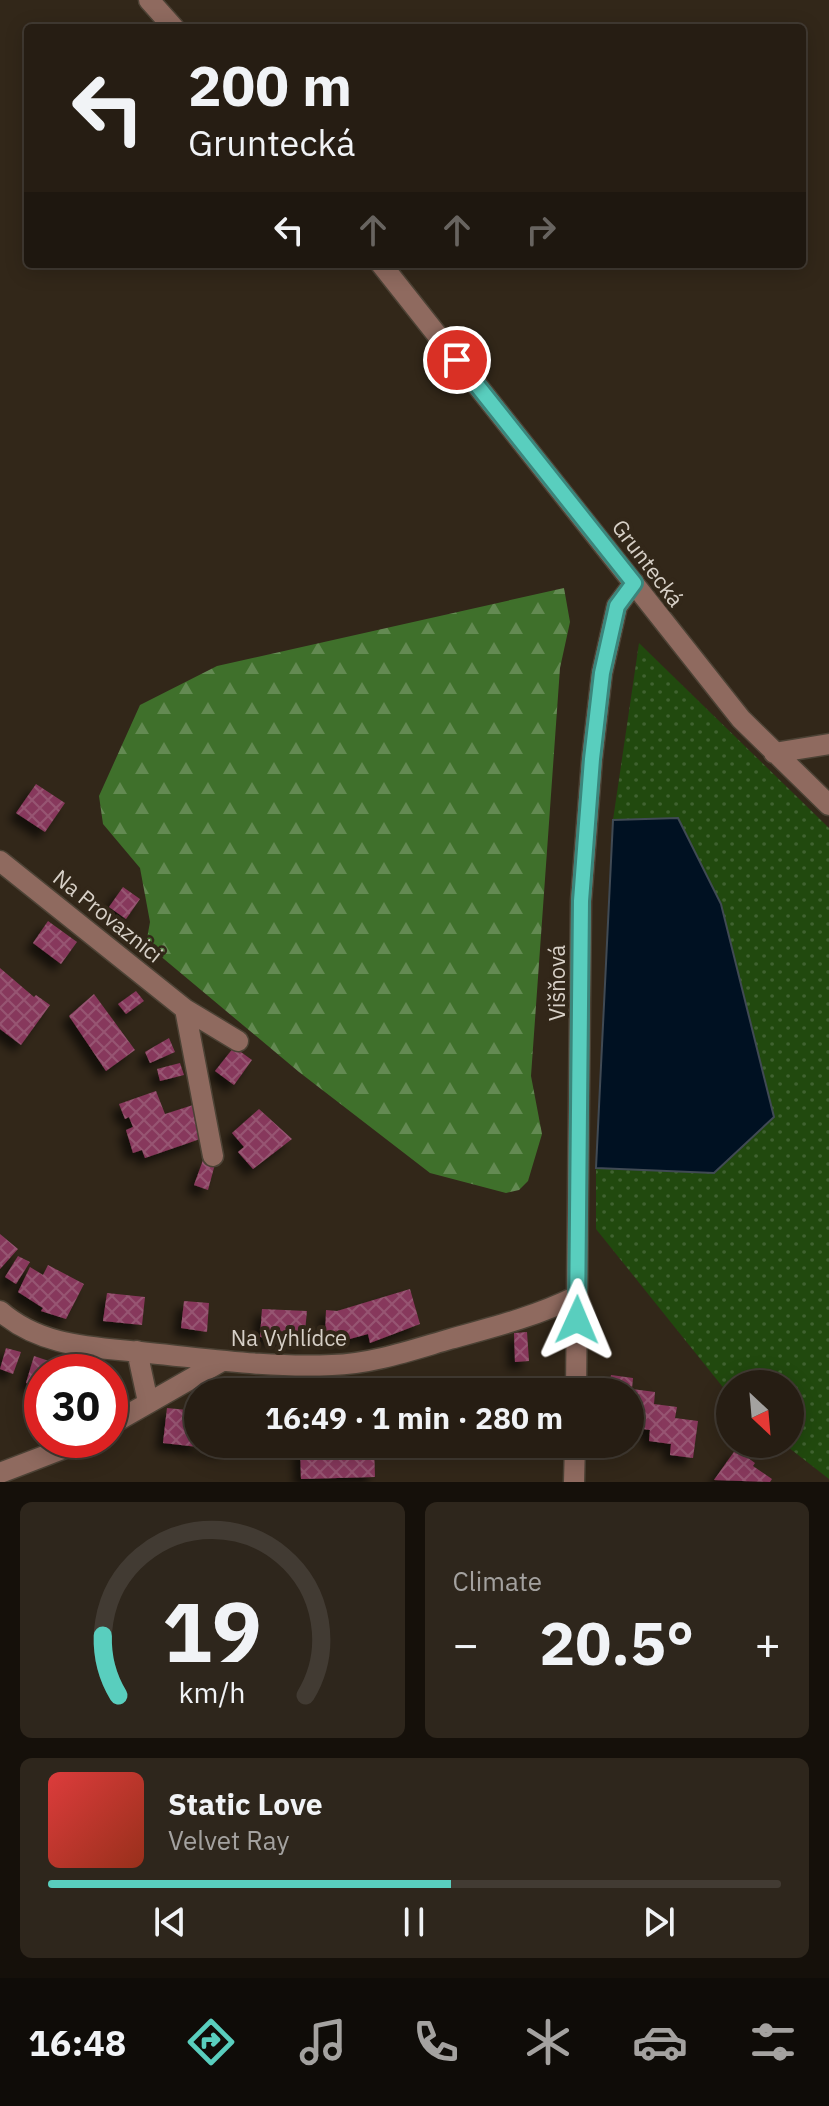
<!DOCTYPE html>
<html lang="en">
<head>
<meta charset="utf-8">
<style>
  body { margin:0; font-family:"IBM Plex Sans",sans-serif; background:#2e261c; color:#f1f3f6; height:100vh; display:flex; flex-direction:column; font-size:30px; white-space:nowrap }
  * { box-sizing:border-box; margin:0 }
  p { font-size:26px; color:#a4a2a0 }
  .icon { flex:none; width:44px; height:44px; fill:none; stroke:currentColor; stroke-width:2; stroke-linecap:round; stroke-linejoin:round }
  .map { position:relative; height:1482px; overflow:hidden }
  .side { display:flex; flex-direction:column; gap:20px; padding:20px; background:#15100a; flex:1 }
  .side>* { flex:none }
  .top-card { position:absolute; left:24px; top:24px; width:782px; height:244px; border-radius:8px; box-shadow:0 4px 20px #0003,0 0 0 2px #423b33; background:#261d13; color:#f1f3f6; overflow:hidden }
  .needle { width:52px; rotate:154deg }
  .tools { position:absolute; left:716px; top:1370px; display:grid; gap:16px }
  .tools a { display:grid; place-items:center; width:88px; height:88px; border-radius:50%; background:#261d13; box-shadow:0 4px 20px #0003,0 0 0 2px #423b33; font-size:40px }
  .speed { position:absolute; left:24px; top:1354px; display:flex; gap:16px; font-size:40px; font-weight:700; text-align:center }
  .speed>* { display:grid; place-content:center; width:104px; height:104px; border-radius:50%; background:#261d13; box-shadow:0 4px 20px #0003,0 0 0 2px #423b33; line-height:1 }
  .speed .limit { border:12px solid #d22; background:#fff; color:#111 }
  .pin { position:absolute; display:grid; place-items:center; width:68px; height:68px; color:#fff; margin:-34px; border:4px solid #fff; border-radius:50%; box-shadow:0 2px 8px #0007 }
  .me { position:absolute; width:88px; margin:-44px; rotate:1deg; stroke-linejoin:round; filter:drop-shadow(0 0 6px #0008) }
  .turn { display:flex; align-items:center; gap:28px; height:168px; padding:0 32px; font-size:36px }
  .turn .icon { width:104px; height:104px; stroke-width:2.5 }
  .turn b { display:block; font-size:56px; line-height:68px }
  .lanes { display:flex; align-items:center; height:76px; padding:0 32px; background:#0003; justify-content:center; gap:40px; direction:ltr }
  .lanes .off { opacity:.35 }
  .big { font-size:60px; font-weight:700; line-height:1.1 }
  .side .card { flex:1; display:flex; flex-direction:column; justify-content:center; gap:12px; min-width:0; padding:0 28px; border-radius:12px; background:#2e261c }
  .side .dial { align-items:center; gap:0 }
  .dial svg { height:208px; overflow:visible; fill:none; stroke:#423b33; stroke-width:7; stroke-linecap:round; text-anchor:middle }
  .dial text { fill:#f1f3f6; stroke:none }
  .song { display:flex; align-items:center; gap:24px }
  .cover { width:96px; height:96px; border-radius:12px; background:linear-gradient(135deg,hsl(0 70% 55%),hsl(10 70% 35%)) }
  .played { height:8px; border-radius:4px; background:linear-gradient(90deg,#59cebe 55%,#423b33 55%) }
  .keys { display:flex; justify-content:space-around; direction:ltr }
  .heat { display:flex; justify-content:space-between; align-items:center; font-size:44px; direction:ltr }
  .side .tiles { flex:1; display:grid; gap:20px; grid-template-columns:1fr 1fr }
  .card:last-child { grid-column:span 2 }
  .trip { position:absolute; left:184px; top:1378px; width:460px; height:80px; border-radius:40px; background:#261d13; box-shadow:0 4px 20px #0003,0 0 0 2px #423b33; font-weight:700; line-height:80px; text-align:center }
  .menu { display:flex; height:128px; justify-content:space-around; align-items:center; background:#0f0c08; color:#a4a2a0 }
  .menu .icon { width:56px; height:56px }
  .menu .active { color:#59cebe }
  .menu b { font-size:36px; color:#f1f3f6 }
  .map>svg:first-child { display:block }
  .forest { fill:url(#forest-firs) }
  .park { fill:url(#park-dots) }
  .water { fill:#012; stroke:#404a54; stroke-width:2 }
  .building { fill:url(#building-cross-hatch); filter:url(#shadow) }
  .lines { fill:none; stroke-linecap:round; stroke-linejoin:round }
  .minor-casing { stroke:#4c4235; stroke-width:23 }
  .minor { stroke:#8f6a5f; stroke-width:20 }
  .route-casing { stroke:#3a867c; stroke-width:20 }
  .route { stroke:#59cebe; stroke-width:14 }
  .labels { text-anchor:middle; stroke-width:8; stroke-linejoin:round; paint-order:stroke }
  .street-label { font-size:22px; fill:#d7d0c7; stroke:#322719 }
</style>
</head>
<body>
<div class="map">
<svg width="829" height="1482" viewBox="0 0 829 1482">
  <defs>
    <pattern id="forest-firs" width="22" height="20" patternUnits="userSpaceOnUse" patternTransform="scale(2)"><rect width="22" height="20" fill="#3f702b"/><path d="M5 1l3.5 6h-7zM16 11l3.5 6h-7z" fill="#638a52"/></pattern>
    <pattern id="park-dots" width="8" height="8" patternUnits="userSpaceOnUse" patternTransform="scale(2)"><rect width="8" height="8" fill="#21490e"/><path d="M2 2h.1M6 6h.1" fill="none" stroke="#406230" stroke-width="1.8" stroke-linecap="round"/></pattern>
    <pattern id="building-cross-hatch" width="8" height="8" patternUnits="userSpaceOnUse" patternTransform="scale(2)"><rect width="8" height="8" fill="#87395c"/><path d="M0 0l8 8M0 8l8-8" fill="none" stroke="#975572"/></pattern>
    <filter id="shadow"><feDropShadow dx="-7" dy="7" stdDeviation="4" flood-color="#0009"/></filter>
  </defs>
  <rect width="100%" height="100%" fill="#322719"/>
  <path class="forest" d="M564,588L570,622L560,668L531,1076L542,1134L528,1181L519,1190L506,1193L430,1173L299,1072L146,944L150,922L140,868L103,824L99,796L140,705L217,666Z"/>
  <path class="park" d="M639,643L829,828V1479L784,1444H790V1384H730V1396L596,1229V1168L714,1173L721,904L678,818L613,820Z"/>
  <path class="water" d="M678,818L721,904L774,1117L714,1173L596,1168L613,820Z"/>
  <path class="building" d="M36,784L65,803L45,832L16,813Z
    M123,887L140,899L126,919L109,907Z
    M48,921L77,942L61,964L33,943Z
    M0,968L34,997L36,995L50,1005L21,1045L0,1029Z
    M136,991L144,1001L126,1014L118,1004Z
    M94,994L135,1050L106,1071L69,1016Z
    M169,1038L175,1052L150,1063L145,1052Z
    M234,1047L252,1060L234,1085L215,1071Z
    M180,1063L184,1075L160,1081L157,1069Z
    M156,1091L165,1114L193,1105L200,1139L145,1158L142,1150L133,1153L126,1130L133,1127L129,1117L125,1119L119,1104Z
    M259,1109L292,1139L253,1169L238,1152L244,1147L232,1133Z
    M203,1160L215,1164L208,1190L194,1185Z
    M0,1234L18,1249L0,1269Z
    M18,1256L30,1262L16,1284L5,1277Z
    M48,1265L84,1284L66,1319L41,1311L43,1308L18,1292L30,1267L43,1275Z
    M410,1289L420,1324L370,1343L368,1334L346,1340L325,1339L326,1310L337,1311Z
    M107,1293L145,1297L142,1325L103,1321Z
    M184,1301L209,1303L207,1332L181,1328Z
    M262,1309L307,1311L304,1341L260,1337Z
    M527,1332L529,1361L515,1362L514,1333Z
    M6,1348L21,1352L13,1374L0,1369Z
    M34,1356L58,1364L56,1372H42V1387L26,1383Z
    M611,1375L633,1378L632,1389L655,1392L654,1404L677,1407L675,1418L698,1421L693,1458L670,1455L671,1444L649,1441L650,1430L630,1427V1392H608Z
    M167,1408L198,1411V1444H226L225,1450L163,1443Z
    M300,1444H374L375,1477L301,1479Z
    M736,1449L755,1463L753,1466L772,1479L770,1482L714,1480Z"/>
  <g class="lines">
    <defs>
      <path id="minor" d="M149,0L174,28
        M381,264L741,719L829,805
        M774,753L829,744
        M0,861L185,1009L238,1041
        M185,1009L213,1156
        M0,1311C42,1348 96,1347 149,1353C210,1359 270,1368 332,1365C372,1364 412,1350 450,1339C494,1327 537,1316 577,1296
        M137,1351L148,1402
        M576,1392L581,901L592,759L602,673L617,606L634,583
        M110,1425L222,1361
        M0,1473L86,1440
        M574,1482L575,1444"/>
    </defs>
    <use href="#minor" class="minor-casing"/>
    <use href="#minor" class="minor"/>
  </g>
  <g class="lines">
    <defs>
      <path id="route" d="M457,360L634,583L617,606L602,673L592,759L581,901L577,1320"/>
    </defs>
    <use href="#route" class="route-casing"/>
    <use href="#route" class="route"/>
  </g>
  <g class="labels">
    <g class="street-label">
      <text transform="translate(648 563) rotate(53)" y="8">Gruntecká</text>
      <text transform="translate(108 916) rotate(39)" y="8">Na Provaznici</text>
      <text transform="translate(557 983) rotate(-90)" y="8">Višňová</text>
      <text x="289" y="1346">Na Vyhlídce</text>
    </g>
  </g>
</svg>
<div class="tools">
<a><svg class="needle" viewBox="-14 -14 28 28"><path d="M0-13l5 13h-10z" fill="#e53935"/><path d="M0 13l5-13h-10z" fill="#a4a2a0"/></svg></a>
</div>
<div class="speed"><div class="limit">30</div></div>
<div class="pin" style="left:457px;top:360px;background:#d93025"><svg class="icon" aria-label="arrive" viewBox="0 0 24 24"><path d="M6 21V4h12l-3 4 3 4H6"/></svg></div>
<svg class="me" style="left:577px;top:1320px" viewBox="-20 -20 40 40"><path d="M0-17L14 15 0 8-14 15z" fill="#59cebe" stroke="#fff" stroke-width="4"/></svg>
<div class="trip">16:49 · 1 min · 280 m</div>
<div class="top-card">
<div class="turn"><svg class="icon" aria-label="left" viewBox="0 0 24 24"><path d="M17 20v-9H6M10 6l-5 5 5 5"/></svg><div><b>200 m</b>Gruntecká</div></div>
<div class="lanes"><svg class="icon" aria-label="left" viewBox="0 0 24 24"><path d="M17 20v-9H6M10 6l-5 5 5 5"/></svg><svg class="icon off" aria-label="ahead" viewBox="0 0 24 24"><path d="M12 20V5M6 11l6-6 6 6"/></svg><svg class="icon off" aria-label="ahead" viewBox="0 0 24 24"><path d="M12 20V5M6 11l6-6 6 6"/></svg><svg class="icon off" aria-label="right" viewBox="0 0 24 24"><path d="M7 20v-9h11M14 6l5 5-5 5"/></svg></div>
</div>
</div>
<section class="side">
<div class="tiles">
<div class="card dial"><svg viewBox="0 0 100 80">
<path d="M14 69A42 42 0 1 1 86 69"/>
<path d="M14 69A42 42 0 0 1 8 46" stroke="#59cebe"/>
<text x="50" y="56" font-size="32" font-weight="700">19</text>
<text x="50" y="72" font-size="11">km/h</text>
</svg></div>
<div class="card"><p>Climate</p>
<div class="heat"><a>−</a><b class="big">20.5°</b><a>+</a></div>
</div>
<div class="card">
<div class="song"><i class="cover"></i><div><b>Static Love</b><p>Velvet Ray</p></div></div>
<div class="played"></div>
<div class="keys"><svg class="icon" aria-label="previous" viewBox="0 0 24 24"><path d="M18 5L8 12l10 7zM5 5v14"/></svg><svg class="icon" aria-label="pause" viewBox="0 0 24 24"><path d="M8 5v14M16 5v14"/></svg><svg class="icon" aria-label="next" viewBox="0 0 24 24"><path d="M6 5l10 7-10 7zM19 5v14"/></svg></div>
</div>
</div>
</section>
<nav class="menu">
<b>16:48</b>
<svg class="icon active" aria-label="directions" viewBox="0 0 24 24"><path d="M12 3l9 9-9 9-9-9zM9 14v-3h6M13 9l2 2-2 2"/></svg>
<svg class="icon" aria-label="music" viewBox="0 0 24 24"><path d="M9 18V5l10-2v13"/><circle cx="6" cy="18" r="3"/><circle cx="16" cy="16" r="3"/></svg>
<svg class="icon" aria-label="phone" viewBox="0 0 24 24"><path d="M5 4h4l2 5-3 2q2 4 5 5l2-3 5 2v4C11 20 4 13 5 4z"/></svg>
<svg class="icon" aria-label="climate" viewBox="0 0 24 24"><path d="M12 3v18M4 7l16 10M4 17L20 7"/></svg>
<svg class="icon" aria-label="car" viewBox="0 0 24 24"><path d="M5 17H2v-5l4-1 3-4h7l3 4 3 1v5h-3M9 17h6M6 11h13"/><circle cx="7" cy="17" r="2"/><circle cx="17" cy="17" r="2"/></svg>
<svg class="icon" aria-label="filters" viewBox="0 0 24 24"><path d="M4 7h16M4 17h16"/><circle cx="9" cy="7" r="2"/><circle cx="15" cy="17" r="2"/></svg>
</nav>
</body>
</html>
